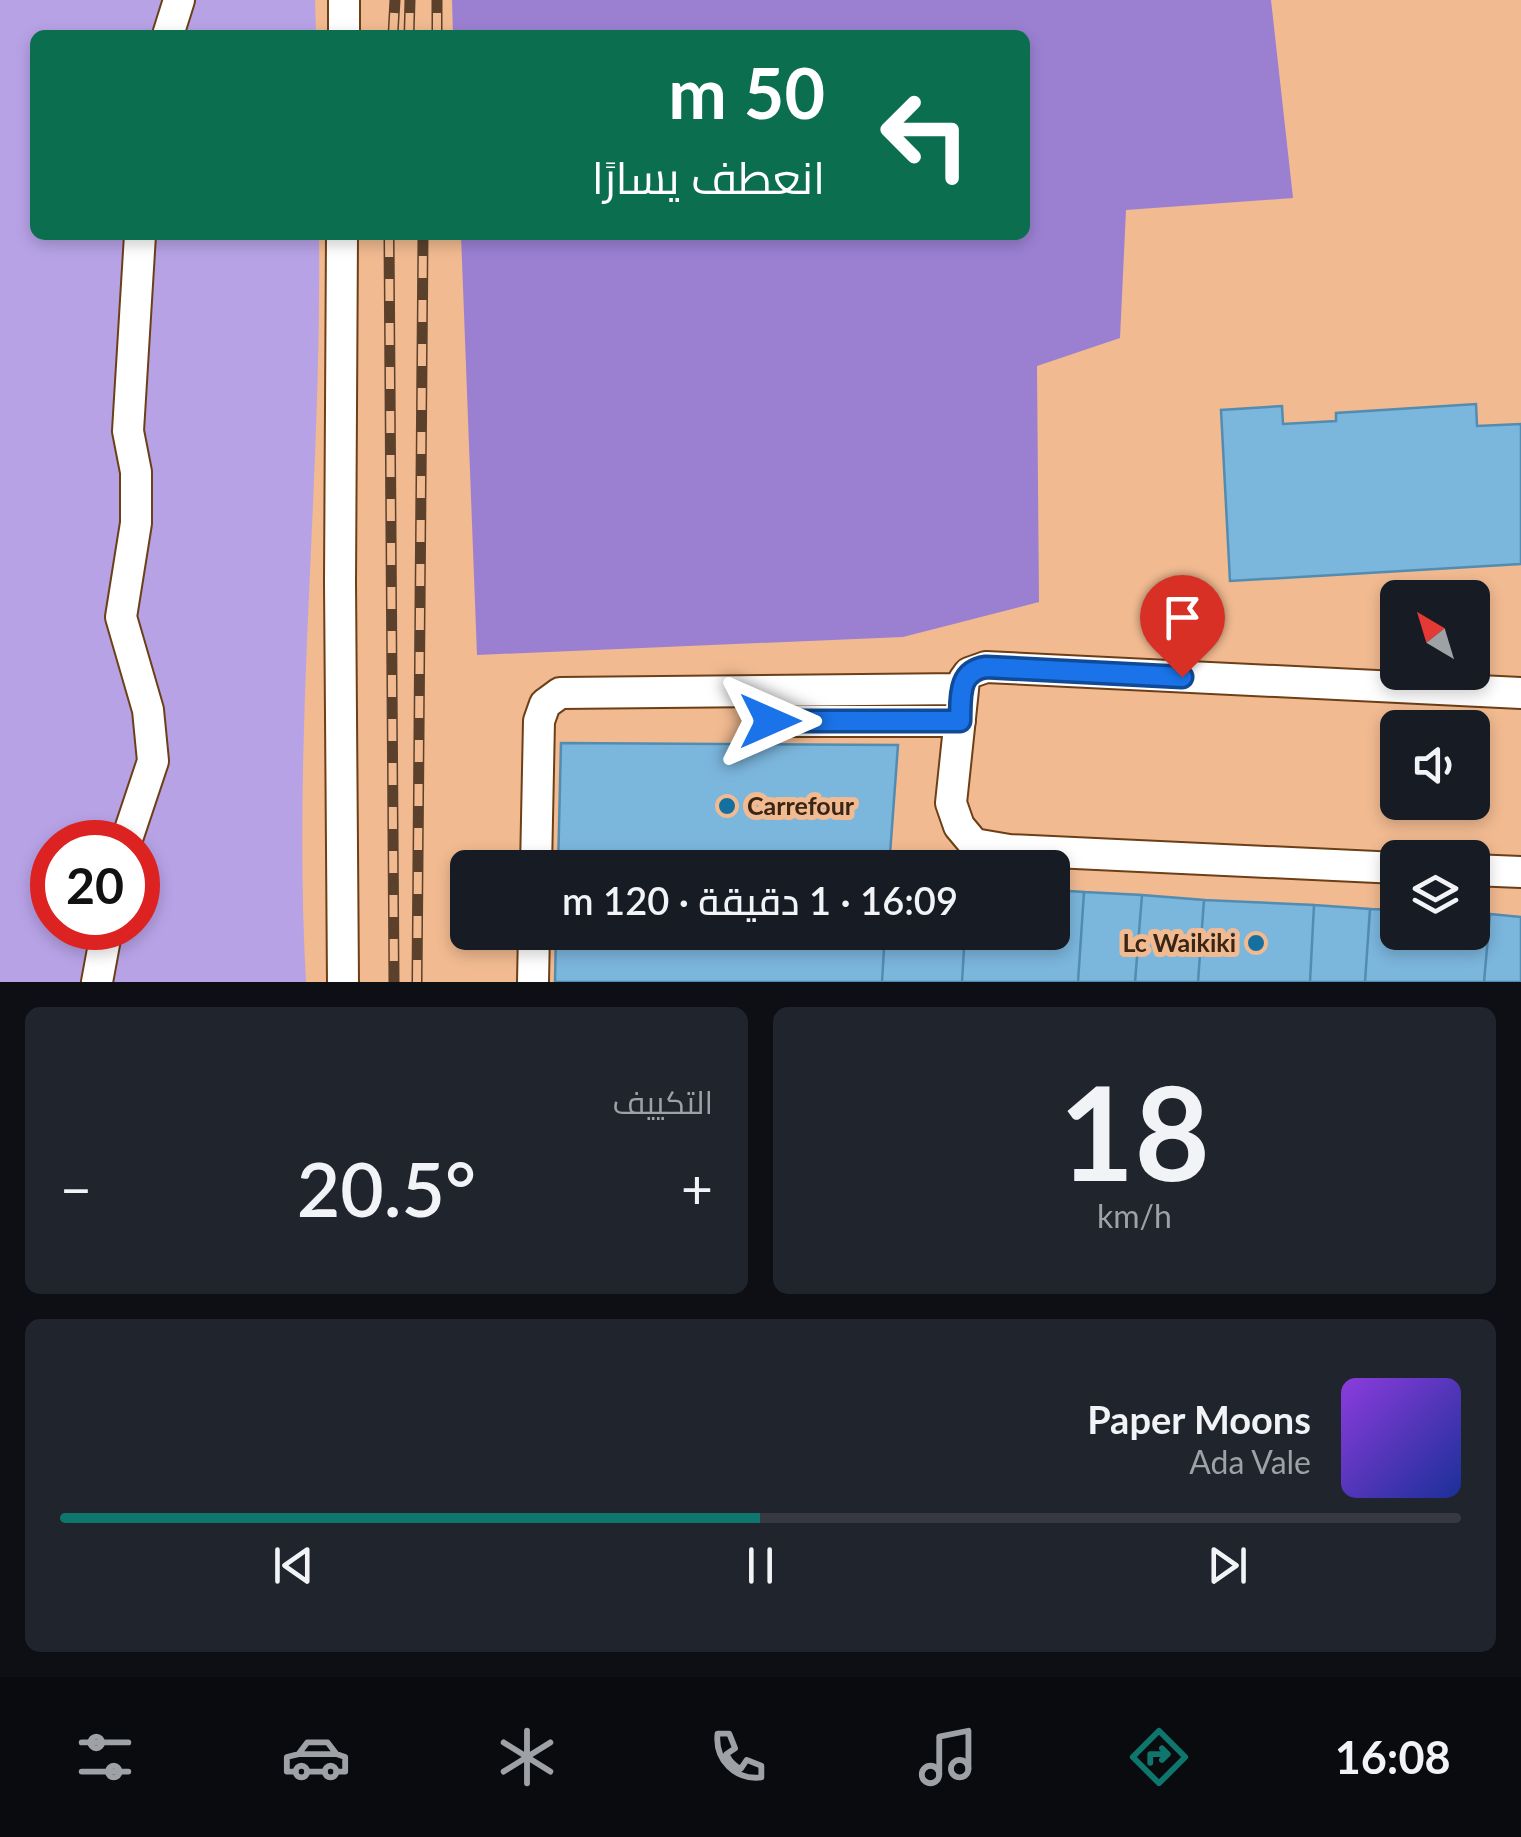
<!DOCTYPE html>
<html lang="ar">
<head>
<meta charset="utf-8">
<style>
  body { margin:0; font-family:Lato,Cairo,sans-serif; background:#20242c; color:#f1f3f6; direction:rtl; height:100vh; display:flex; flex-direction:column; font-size:38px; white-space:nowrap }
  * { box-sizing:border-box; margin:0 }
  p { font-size:32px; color:#9ea1a6 }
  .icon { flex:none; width:55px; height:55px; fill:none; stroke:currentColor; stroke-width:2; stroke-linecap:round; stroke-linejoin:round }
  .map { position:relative; height:982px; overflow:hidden; direction:ltr }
  .drawer { display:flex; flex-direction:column; gap:25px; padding:25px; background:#0d0f14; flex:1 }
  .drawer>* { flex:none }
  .hud { position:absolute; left:30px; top:30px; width:1000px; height:210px; border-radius:15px; box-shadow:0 5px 15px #0003; direction:rtl; background:#0b6e4f; color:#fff; overflow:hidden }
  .needle { width:65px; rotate:322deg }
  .tools { position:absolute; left:1380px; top:580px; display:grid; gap:20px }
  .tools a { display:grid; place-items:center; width:110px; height:110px; border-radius:15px; background:#171b24; box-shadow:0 5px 15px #0003; font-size:50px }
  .speed { position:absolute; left:30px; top:820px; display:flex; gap:20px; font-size:50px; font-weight:700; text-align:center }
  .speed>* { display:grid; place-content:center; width:130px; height:130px; border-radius:50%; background:#171b24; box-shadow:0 5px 15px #0003; line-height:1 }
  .speed .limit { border:15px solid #d22; background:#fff; color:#111 }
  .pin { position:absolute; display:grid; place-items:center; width:85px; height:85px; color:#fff; margin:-102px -42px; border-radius:50% 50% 50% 0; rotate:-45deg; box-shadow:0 0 10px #0007 }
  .pin .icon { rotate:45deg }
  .me { position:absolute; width:110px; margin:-55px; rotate:90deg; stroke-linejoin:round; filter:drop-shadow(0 0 8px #0008) }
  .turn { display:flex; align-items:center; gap:35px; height:210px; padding:0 40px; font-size:45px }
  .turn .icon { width:130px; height:130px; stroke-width:2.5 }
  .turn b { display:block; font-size:70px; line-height:85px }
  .big { font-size:75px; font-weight:600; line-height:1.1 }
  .drawer .card { flex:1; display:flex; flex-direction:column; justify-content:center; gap:15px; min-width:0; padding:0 35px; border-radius:15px; background:#20242c }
  .drawer .dial { align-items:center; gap:0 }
  .dial b { font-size:130px; line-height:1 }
  .song { display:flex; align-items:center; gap:30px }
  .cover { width:120px; height:120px; border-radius:15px; background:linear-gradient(135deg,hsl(270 70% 55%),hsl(230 70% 35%)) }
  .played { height:10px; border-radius:5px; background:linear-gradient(90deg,#0f766e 50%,#363941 50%) }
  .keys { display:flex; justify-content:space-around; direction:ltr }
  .heat { display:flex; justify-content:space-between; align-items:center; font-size:55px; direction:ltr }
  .drawer .tiles { flex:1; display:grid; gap:25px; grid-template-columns:1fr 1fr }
  .card:last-child { grid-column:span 2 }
  .trip { position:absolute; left:450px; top:850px; width:620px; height:100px; border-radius:15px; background:#171b24; box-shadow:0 5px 15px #0003; font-weight:600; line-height:100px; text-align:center; direction:rtl }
  .dock { display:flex; height:160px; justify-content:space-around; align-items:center; background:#090b0e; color:#9ea1a6 }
  .dock .icon { width:70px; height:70px }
  .dock .current { color:#0f766e }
  .dock b { font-size:45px; color:#f1f3f6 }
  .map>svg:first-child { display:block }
  .green { fill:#b7a2e6; fill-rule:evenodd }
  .forest { fill:#9b80d2 }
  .building { fill:#7bb6dd; stroke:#528cb1; stroke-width:2.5 }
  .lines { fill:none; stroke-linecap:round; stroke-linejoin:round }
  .minor-casing { stroke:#6d3f16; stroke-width:34 }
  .minor { stroke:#fff; stroke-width:30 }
  .rail-casing { stroke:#5b412b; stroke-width:11 }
  .rail { stroke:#f1ba91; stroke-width:8; stroke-dasharray:22; stroke-linecap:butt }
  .route-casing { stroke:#114b97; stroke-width:25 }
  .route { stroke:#1a73e8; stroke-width:18 }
  .poi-dot { fill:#15709f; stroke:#f1ba91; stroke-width:4 }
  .labels { text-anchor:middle; stroke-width:10; stroke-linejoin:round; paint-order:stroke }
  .poi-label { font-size:25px; font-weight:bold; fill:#392514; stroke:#f1ba91; text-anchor:start }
</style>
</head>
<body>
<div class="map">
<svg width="1521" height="982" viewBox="0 0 1521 982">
  <rect width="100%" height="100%" fill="#f1ba91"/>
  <path class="green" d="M0,0H315L316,35H35V235H319C322,484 292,733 306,982H0ZM52,842H138V928H52Z"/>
  <path class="forest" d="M452,0H1271L1293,198L1126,210L1120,338L1037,366L1039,602L903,637L477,655L461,235H1025V35H453Z"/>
  <path class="building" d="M1476,404L1477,426L1521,424V564L1230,581L1221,410L1282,406L1283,424L1336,421V413Z
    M561,743L898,745L889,868H558Z
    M1052,890L1084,892L1078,982H962L965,932H1052Z
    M1084,892L1142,895L1135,982H1078Z
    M1142,895L1204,900L1198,982H1135Z
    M1204,900L1314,905L1310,982H1198Z
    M1314,905L1370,909L1365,982H1310Z
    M1370,909L1398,910V932H1472V914H1490L1484,982H1365Z
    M1490,914L1521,917V982H1484Z
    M556,932H885L882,982H555Z
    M885,932H965L962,982H882Z"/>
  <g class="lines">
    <defs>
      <path id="minor" d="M168,35L179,0
        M344,35V0
        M342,235L340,582L343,982
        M771,721H960
        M126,842L153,761L148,710L121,617L136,523V472L128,431L140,235
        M536,868L539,721L545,704L560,693L962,689
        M1398,868L1009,850L974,844L959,826L951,803L964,680L969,673L986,667L1521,693
        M1472,870L1521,872
        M97,982L107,928
        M533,982L534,932"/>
    </defs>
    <use href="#minor" class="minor-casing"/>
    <use href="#minor" class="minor"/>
    <defs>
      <path id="rail" d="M393,35L395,0
        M409,35L410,0
        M437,35V0
        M389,235L394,982
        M417,982L423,235"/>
    </defs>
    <use href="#rail" class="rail-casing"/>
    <use href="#rail" class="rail"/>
  </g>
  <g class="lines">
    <defs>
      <path id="route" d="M770,721H960C961,698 957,671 986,667L1182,677"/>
    </defs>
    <use href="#route" class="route-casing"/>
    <use href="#route" class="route"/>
  </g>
  <g class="poi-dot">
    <circle cx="727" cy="806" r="10"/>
    <circle cx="1256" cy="943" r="10"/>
  </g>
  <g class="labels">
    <g class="poi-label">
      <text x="747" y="815">Carrefour</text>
      <text x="1236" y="952" text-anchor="end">Lc Waikiki</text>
    </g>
  </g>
</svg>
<div class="tools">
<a><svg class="needle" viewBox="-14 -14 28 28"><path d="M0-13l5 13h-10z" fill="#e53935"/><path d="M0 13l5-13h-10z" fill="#9ea1a6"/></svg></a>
<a><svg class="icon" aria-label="sound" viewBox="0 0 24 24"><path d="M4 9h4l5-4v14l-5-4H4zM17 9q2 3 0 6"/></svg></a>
<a><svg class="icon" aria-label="layers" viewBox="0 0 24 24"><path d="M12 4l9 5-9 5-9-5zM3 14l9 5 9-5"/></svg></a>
</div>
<div class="speed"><div class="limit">20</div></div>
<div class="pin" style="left:1182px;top:677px;background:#d93025"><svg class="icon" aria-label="arrive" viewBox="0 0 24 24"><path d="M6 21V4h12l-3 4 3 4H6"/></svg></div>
<svg class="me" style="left:770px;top:721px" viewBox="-20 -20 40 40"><path d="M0-17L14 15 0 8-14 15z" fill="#1a73e8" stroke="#fff" stroke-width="4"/></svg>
<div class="trip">16:09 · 1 دقيقة · 120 m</div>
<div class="hud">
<div class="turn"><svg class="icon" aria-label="left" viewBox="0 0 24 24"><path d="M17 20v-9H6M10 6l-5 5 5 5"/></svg><div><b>50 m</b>انعطف يسارًا</div></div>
</div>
</div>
<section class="drawer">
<div class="tiles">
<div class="card dial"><b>18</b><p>km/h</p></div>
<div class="card"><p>التكييف</p>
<div class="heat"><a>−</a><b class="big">20.5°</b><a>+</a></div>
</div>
<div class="card">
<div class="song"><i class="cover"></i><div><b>Paper Moons</b><p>Ada Vale</p></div></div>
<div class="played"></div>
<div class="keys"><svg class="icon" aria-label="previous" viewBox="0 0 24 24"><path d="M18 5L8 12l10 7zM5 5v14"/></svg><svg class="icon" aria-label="pause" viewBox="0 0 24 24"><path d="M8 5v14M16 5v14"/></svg><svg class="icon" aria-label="next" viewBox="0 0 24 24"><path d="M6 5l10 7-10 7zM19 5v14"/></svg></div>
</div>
</div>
</section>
<nav class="dock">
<b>16:08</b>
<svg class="icon current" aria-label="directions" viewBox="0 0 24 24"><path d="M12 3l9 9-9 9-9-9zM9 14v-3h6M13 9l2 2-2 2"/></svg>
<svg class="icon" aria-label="music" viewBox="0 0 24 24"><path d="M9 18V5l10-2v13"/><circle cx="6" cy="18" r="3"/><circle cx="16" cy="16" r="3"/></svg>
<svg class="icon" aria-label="phone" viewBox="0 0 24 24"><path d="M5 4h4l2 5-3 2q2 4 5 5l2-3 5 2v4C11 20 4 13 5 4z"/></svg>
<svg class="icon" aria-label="climate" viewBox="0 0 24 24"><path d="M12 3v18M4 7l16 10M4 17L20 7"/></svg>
<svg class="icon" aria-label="car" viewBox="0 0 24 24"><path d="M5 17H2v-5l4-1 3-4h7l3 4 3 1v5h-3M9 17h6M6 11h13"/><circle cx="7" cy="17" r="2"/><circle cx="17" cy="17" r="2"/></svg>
<svg class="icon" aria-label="filters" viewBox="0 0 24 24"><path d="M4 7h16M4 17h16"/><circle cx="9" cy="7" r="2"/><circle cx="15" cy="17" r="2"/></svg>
</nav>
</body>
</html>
